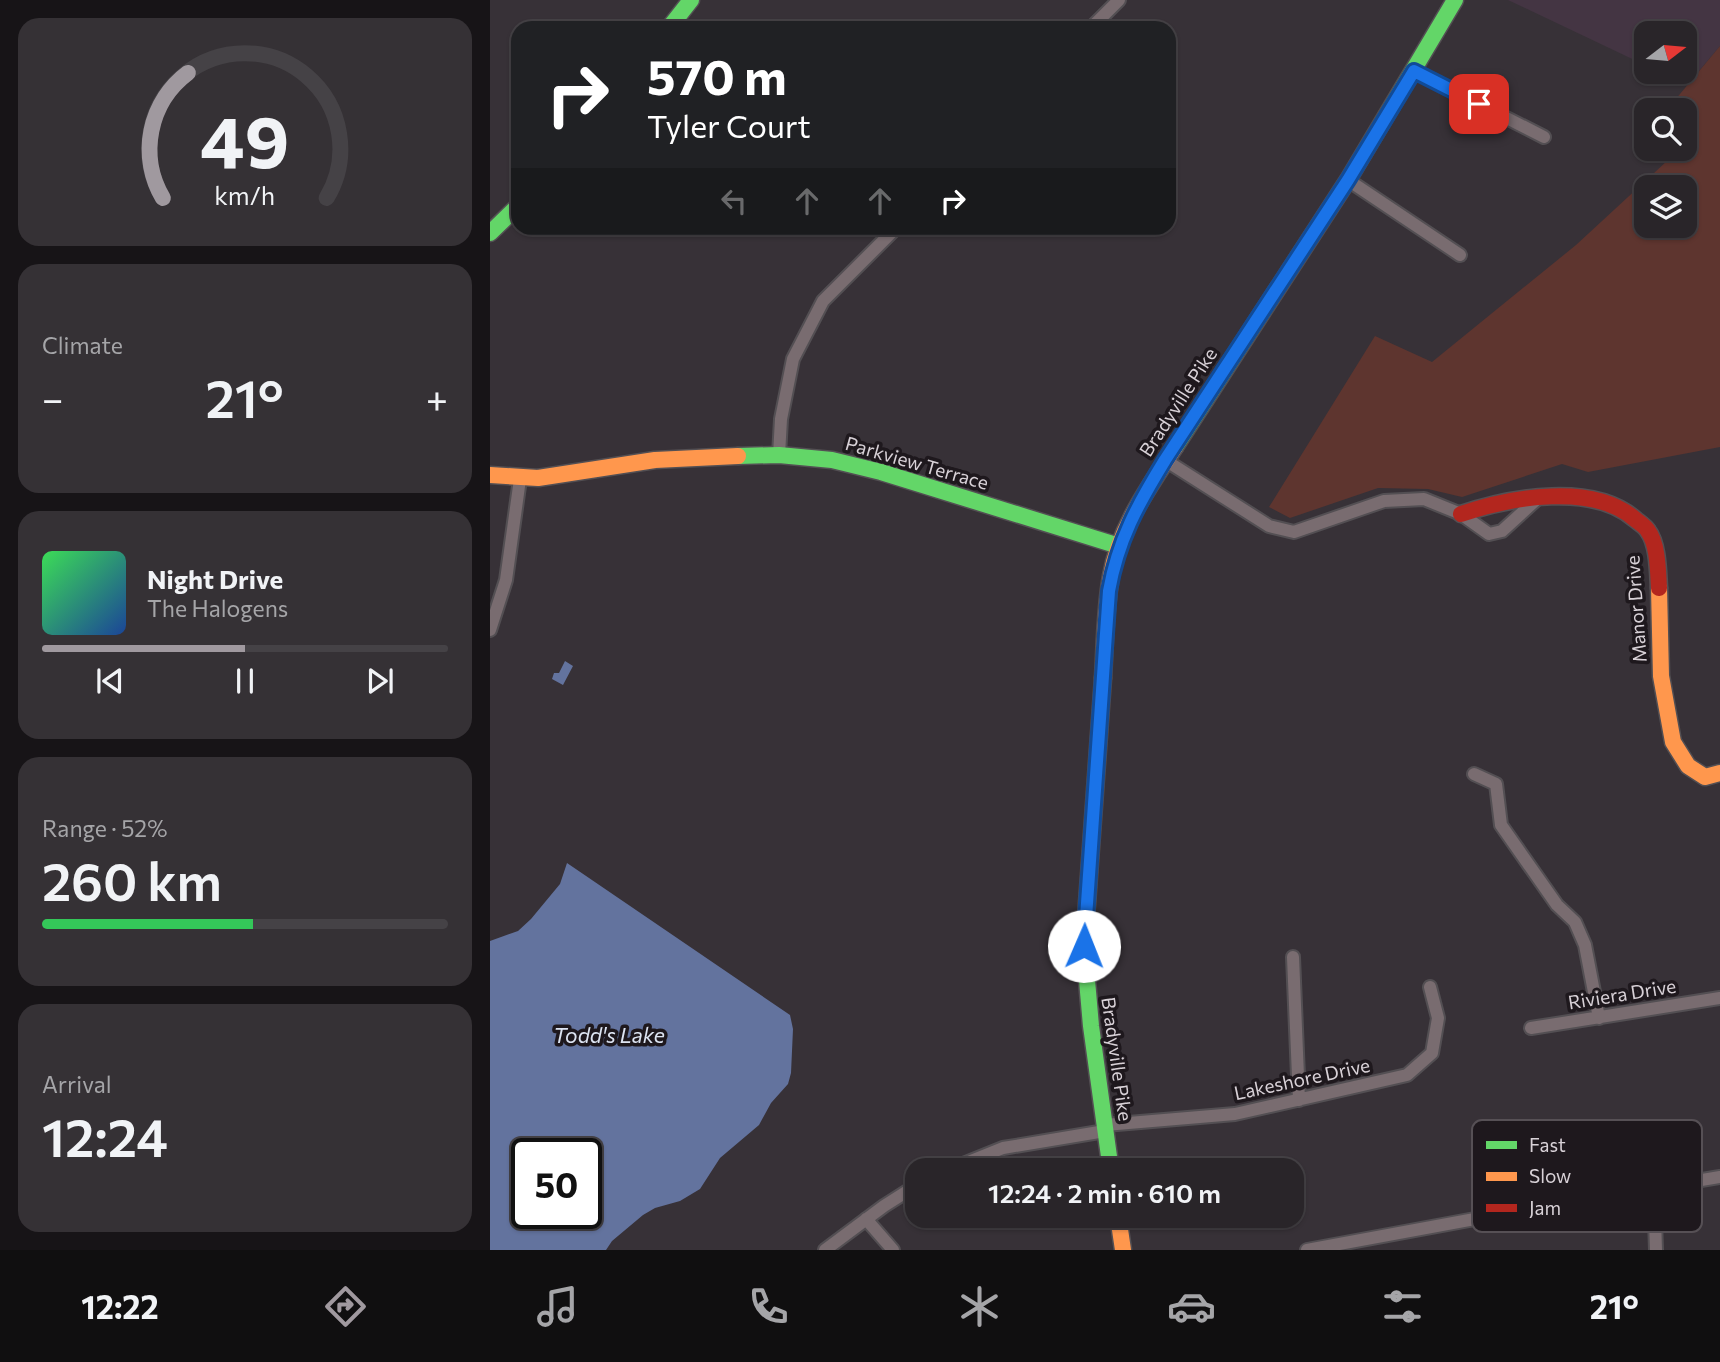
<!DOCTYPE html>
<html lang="en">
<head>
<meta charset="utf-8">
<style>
  body { margin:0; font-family:Commissioner,sans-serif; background:#353135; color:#f1f3f6; height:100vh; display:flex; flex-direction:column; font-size:26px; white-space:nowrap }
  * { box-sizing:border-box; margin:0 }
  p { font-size:23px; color:#a5a5a8 }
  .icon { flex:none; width:38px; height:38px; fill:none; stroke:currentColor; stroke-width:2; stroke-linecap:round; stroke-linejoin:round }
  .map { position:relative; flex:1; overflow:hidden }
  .details { display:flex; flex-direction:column; gap:18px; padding:18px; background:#171417; width:490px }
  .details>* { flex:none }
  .banner { position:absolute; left:21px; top:21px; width:665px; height:214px; border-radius:21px; box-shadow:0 2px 5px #0004,0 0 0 2px #454246; background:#202124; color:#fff; overflow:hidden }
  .needle { width:46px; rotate:74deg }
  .controls { position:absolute; left:1144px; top:21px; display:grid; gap:14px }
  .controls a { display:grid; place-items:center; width:63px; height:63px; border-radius:14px; background:#292529; box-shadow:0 2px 5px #0004,0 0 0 2px #454246; font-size:35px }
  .speed { position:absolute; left:21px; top:1138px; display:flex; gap:14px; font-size:35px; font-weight:700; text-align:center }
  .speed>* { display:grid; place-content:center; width:91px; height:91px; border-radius:50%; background:#292529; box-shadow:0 2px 5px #0004,0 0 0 2px #454246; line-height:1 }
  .speed .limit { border:4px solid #111; border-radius:10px; background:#fff; color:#111 }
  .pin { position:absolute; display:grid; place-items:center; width:60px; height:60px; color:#fff; margin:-30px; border-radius:14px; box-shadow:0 4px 10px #0006 }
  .me { position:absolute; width:77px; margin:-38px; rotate:1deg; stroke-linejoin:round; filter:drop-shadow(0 0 5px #0008) }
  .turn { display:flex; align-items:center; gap:24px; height:147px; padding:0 21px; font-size:32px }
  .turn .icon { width:91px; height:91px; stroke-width:2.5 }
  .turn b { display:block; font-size:49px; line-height:60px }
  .lanes { display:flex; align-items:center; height:66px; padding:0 21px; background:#0003; justify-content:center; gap:35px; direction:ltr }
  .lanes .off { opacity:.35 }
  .big { font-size:52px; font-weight:600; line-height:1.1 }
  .details .card { flex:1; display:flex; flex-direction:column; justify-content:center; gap:10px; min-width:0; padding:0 24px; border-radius:21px; background:#353135 }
  .details .dial { align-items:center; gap:0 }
  .dial svg { height:182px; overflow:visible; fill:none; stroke:#454246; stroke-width:7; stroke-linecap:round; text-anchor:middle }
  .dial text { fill:#f1f3f6; stroke:none }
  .song { display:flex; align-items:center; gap:21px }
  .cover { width:84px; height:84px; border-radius:10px; background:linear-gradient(135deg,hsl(130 70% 55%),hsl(220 70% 35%)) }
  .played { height:7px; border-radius:4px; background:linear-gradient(90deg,#a0999f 50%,#454246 50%) }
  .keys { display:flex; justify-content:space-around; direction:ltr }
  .heat { display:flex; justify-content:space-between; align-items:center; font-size:38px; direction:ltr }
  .charge { height:10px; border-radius:5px; background:linear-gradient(90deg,#34c759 52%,#454246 0) }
  .trip { position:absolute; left:415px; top:1158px; width:399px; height:70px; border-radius:21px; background:#292529; box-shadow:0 2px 5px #0004,0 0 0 2px #454246; font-weight:600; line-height:70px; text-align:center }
  .tabs { display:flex; height:112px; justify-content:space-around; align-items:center; background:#100f10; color:#a5a5a8 }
  .tabs .icon { width:49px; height:49px }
  .tabs .current { color:#a0999f }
  .tabs b { font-size:32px; color:#f1f3f6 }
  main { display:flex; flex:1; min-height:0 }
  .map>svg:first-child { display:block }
  .built { fill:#443543 }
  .green { fill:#5e352f; fill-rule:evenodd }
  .water { fill:#63739e; fill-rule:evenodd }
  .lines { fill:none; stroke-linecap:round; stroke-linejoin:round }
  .street-casing { stroke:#534f53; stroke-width:16 }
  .fast-casing { stroke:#534f53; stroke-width:19 }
  .slow-casing { stroke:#534f53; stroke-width:19 }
  .jam-casing { stroke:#534f53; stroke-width:19 }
  .street { stroke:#796c70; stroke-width:12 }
  .fast { stroke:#63d668; stroke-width:16 }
  .slow { stroke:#ff974d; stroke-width:16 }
  .jam { stroke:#b3261e; stroke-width:16 }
  .route-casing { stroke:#114b97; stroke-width:18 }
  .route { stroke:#1a73e8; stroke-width:12 }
  .labels { text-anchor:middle; stroke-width:7; stroke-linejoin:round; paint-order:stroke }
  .street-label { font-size:19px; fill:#d8d1d7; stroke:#1e181d }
  .water-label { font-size:21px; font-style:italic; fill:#dde4f2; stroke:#1e181d }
  .key { fill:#1e181d; stroke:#565055; stroke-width:2 }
  .key-label { font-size:19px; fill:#d8d1d7 }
</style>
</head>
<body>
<main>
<section class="details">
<div class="card dial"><svg viewBox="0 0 100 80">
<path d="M14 69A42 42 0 1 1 86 69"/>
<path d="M14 69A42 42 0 0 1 25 14" stroke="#a0999f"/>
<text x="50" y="56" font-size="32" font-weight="700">49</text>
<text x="50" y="72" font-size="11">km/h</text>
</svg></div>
<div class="card"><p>Climate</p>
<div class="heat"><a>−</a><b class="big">21°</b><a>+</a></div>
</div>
<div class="card">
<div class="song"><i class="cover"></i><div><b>Night Drive</b><p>The Halogens</p></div></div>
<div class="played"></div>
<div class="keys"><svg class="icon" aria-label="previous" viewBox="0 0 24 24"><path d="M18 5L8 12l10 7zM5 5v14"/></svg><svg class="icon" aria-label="pause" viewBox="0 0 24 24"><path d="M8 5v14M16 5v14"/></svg><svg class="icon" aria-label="next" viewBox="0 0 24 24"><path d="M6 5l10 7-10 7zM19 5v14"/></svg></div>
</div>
<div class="card"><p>Range · 52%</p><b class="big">260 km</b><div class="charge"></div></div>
<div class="card"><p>Arrival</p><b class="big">12:24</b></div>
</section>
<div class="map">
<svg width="1230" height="1250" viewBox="0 0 1230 1250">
  <rect width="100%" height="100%" fill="#373137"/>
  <path class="built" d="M1018,0H1230V46L1197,85L1169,72H1195V33H1157V66Z"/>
  <path class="green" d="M1230,46V447L1098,472L1072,464L972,497L938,489L888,488L800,518L779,507L885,336L942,362L1086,245L1190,149H1195V144L1207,133L1195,116V110H1192L1185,100ZM1157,187H1195V226H1157Z"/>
  <path class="water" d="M75,661L83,666L73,685L62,679L64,673H69Z
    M77,863L300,1015L303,1029L301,1073L298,1084L281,1103L269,1125L230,1158L210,1189L190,1201L165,1208L153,1215L122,1241L116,1250H0V941L28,931L41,919L70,884ZM37,1153H96V1213H37Z"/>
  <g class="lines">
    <defs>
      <path id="street" d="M601,28L629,0
        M924,71L1054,137
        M858,180L970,255
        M289,455L291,419L303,359L333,301L406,228
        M675,460L779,526L804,532L894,501L934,499L971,514L999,534L1012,531L1047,499
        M0,630L16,580L30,479
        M984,774L1006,784L1011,825L1067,905L1085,922L1095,945L1109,1018
        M803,957L809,1100
        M1041,1028L1230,998
        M615,1125L745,1114L917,1075L942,1053L948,1018L940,987
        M456,1171L513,1148L615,1131
        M1164,1189L1166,1250
        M376,1219L403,1250
        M335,1250L394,1206L427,1185
        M817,1250L1028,1211L1230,1177"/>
      <path id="fast" d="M179,28L201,0
        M0,233L28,206
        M685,447L858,180L965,0
        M248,456L289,455L342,460L391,472L629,546
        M613,678L594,946L601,1026L621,1171"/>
      <path id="slow" d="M0,475L48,478L165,460L248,456
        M1169,588L1171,676L1183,742L1198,766L1215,777L1230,773
        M613,678C615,644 615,609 621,576C629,528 659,487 685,447
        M628,1216L633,1250"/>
      <path id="jam" d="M971,514C1021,497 1104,482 1146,520C1150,523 1156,527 1158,531C1168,544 1168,572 1169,588"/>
    </defs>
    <use href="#street" class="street-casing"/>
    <use href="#fast" class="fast-casing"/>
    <use href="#slow" class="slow-casing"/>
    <use href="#jam" class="jam-casing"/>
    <use href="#street" class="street"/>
    <use href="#fast" class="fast"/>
    <use href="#slow" class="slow"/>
    <use href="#jam" class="jam"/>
  </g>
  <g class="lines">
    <defs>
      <path id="route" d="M594,946L619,591C628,540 648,504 675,460L858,180L924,71L989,104"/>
    </defs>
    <use href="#route" class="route-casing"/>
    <use href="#route" class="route"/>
  </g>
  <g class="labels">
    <g class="street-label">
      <text transform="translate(688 402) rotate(-57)" y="7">Bradyville Pike</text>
      <text transform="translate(427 463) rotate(16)" y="7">Parkview Terrace</text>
      <text transform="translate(1146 609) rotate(-94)" y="7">Manor Drive</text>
      <text transform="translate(1132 994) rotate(-9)" y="7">Riviera Drive</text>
      <text transform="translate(627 1059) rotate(82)" y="7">Bradyville Pike</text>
      <text transform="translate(812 1079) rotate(-12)" y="7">Lakeshore Drive</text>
    </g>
    <g class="water-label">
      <text x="119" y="1043">Todd's Lake</text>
    </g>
  </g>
  <rect x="982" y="1120" width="230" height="112" rx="10" class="key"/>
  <rect x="996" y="1141" width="31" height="8" fill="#63d668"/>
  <rect x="996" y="1172" width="31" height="9" fill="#ff974d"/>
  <rect x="996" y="1204" width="31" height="8" fill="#b3261e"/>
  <g class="key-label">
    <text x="1039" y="1152">Fast</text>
    <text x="1039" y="1183">Slow</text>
    <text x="1039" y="1215">Jam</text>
  </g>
</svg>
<div class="controls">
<a><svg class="needle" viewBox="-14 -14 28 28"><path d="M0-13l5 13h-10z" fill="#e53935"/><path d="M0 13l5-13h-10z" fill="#a5a5a8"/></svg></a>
<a><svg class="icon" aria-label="search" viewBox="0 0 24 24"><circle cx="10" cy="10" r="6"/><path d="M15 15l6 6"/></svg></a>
<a><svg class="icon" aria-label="layers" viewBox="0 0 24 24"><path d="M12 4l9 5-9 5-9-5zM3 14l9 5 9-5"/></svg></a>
</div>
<div class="speed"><div class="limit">50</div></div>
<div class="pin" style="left:989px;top:104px;background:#d93025"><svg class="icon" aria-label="arrive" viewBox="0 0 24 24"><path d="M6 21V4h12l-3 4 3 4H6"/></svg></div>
<svg class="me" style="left:594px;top:946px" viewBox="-20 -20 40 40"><circle r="19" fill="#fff"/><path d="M0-13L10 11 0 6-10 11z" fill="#1a73e8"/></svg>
<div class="trip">12:24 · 2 min · 610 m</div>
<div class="banner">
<div class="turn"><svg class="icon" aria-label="right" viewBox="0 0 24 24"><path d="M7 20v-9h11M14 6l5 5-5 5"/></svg><div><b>570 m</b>Tyler Court</div></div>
<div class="lanes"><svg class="icon off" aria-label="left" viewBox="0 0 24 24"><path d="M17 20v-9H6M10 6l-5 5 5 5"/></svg><svg class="icon off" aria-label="ahead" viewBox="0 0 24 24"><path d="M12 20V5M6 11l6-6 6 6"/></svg><svg class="icon off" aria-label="ahead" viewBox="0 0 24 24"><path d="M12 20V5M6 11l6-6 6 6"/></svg><svg class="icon" aria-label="right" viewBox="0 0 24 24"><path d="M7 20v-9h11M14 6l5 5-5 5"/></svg></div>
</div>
</div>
</main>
<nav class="tabs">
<b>12:22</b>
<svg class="icon current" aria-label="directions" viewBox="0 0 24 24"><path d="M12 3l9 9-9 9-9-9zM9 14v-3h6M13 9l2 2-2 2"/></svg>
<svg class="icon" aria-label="music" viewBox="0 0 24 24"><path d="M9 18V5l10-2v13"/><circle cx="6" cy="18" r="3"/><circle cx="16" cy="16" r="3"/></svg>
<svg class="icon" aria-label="phone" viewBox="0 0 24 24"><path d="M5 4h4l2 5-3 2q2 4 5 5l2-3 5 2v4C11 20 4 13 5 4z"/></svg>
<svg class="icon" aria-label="climate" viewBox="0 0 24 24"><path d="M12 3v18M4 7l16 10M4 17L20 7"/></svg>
<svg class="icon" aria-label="car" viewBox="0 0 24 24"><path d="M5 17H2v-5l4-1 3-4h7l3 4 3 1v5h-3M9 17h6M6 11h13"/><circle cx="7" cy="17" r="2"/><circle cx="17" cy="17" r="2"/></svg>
<svg class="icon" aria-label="filters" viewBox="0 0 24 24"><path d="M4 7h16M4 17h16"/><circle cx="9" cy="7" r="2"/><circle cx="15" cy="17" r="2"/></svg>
<b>21°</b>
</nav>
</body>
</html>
